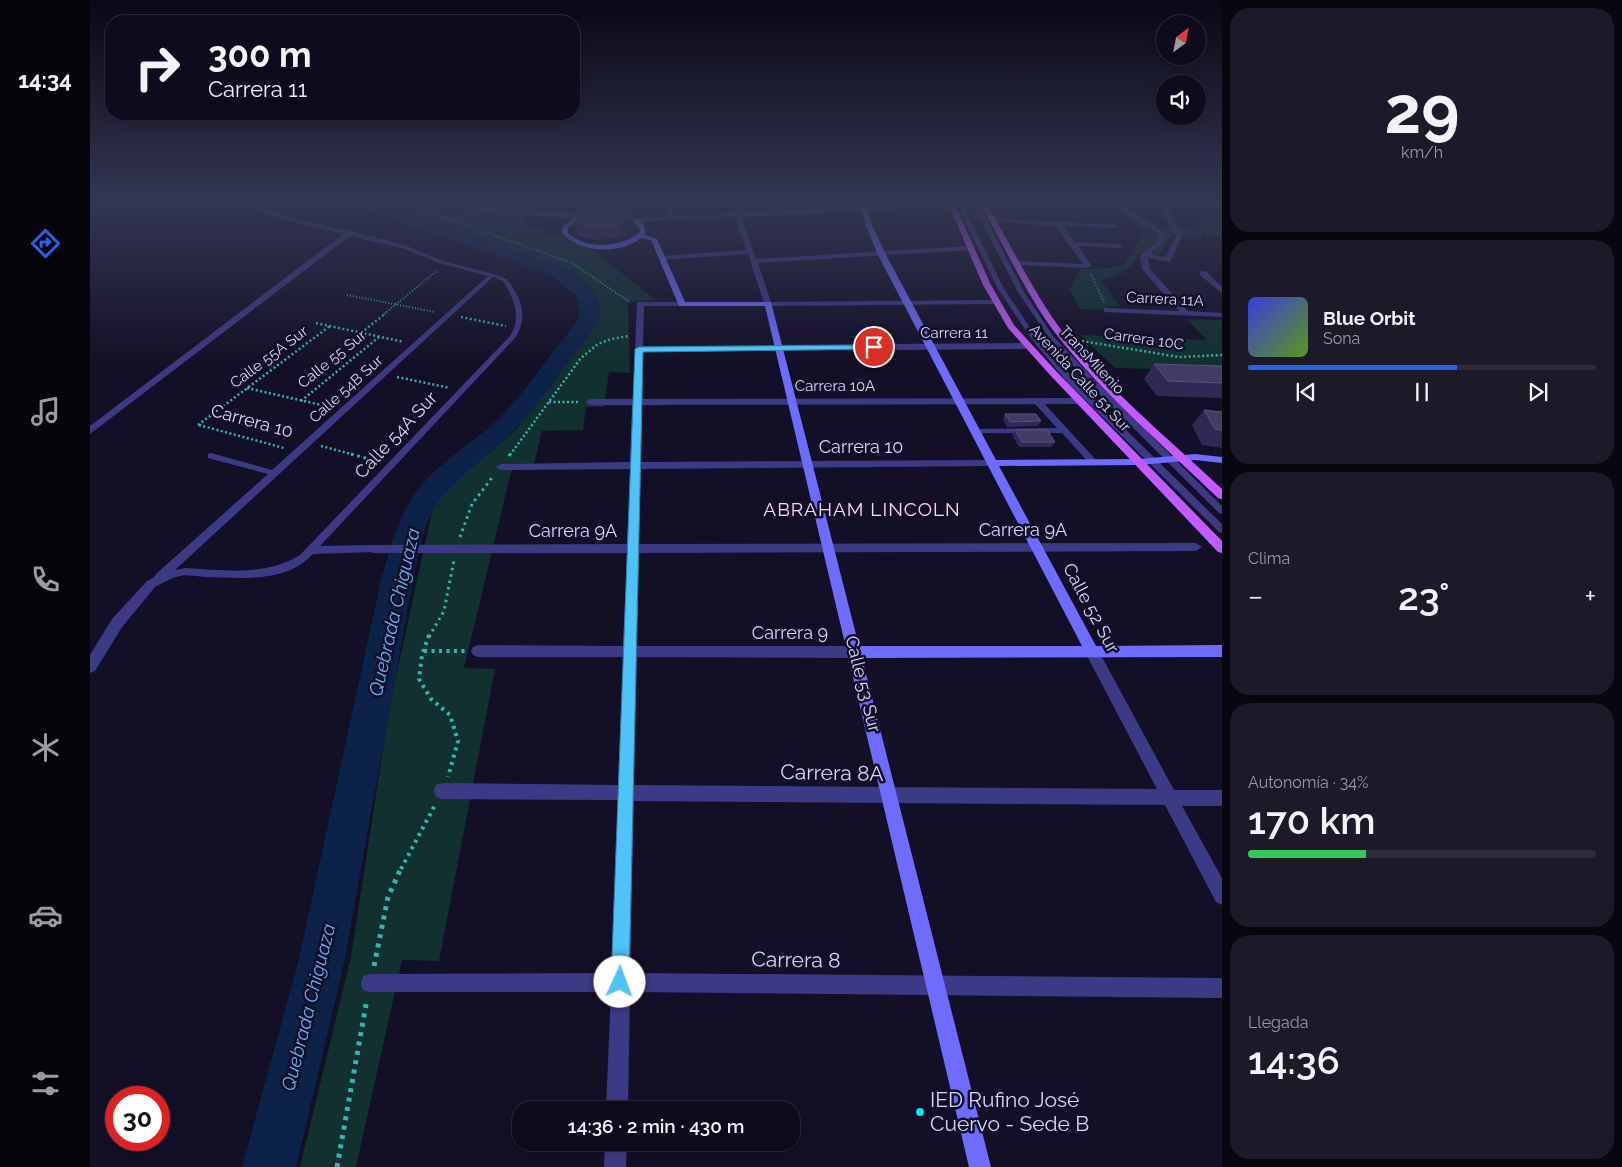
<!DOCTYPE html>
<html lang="es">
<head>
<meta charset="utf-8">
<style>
  body { margin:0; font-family:Raleway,sans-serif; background:#1c1929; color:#f1f3f6; height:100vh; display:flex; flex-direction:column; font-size:19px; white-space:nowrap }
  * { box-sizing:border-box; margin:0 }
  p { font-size:16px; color:#9b9ba3 }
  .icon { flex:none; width:28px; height:28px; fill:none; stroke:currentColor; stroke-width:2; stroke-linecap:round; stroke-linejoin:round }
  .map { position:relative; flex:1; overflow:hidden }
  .sheet { display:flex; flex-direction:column; gap:8px; padding:8px; background:#08060f; width:400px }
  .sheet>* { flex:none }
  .guide { position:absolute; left:15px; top:15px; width:475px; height:105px; border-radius:20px; box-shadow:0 2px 8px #0003,0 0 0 1px #2e2b3b; background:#0e0b1c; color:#f1f3f6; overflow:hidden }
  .needle { width:32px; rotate:32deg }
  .fabs { position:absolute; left:1066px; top:15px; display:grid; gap:10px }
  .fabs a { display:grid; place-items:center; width:50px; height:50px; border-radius:50%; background:#0e0b1c; box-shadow:0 2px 8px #0003,0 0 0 1px #2e2b3b; font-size:25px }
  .speed { position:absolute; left:15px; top:1086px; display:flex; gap:10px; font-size:25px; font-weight:700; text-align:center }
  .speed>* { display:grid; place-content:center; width:65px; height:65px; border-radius:50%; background:#0e0b1c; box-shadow:0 2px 8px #0003,0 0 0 1px #2e2b3b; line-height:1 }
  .speed .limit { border:8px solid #d22; background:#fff; color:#111 }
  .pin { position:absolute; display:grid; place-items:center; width:42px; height:42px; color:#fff; margin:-21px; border:2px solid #fff; border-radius:50%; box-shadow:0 1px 5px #0007 }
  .me { position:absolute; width:55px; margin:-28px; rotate:2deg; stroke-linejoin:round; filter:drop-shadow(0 0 4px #0008) }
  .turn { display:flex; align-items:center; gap:18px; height:105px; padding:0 20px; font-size:22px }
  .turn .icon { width:65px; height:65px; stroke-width:2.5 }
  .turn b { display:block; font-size:35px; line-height:42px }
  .big { font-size:38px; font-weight:600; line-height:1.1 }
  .sheet .widget { flex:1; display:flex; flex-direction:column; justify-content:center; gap:8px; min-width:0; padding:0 18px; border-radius:20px; background:#1c1929 }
  .sheet .dial { align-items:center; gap:0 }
  .dial b { font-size:65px; line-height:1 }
  .song { display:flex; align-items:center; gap:15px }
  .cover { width:60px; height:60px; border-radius:8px; background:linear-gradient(135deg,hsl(240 70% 55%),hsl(90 70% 35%)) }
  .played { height:5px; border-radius:2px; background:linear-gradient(90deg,#2563eb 60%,#2e2b3b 60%) }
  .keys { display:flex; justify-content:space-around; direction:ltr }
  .heat { display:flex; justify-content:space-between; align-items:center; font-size:28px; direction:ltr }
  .charge { height:8px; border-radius:4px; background:linear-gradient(90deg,#34c759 34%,#2e2b3b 0) }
  .trip { position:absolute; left:422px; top:1101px; width:288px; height:50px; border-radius:20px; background:#0e0b1c; box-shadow:0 2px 8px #0003,0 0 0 1px #2e2b3b; font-weight:600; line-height:50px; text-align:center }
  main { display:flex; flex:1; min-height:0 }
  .dock { display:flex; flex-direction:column; width:90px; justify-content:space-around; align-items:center; background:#06040b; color:#9b9ba3 }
  .dock .icon { width:35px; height:35px }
  .dock .active { color:#2563eb }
  .dock b { font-size:22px; color:#f1f3f6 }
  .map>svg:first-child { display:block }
  .green { fill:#12302f }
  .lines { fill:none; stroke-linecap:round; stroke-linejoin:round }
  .river { fill:#0c2248; fill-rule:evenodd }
  .path-far4 { stroke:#2fb8b0; stroke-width:2; stroke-dasharray:1 2; stroke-linecap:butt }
  .path-far3 { stroke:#2fb8b0; stroke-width:2.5; stroke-dasharray:2 2.5; stroke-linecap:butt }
  .path-far2 { stroke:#2fb8b0; stroke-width:3; stroke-dasharray:2.5 4; stroke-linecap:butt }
  .path-far1 { stroke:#2fb8b0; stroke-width:4; stroke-dasharray:3 4.5; stroke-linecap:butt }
  .path { stroke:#2fb8b0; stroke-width:5; stroke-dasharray:4 5.5; stroke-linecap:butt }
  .lane { fill:#3d3a85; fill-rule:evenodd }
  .street { fill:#3d3a85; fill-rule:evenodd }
  .secondary { fill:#6f6bff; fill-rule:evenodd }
  .primary { fill:#c25bff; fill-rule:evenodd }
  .wall { fill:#312854 }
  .shaded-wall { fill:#1d163a }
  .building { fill:#433a66; stroke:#5a527e }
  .route { fill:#4fc3f7; stroke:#337fa1 }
  .poi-dot { fill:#00e5ff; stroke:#130f26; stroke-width:2 }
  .labels { text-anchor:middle; stroke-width:5; stroke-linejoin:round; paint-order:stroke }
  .far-street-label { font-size:15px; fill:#d9d4ff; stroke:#130f26 }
  .street-label { font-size:18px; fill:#d9d4ff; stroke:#130f26 }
  .neighbourhood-label { font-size:19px; letter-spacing:1px; fill:#ffd6f0; stroke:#130f26 }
  .water-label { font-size:19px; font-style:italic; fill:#62b6ff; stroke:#130f26 }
  .near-street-label { font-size:21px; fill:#d9d4ff; stroke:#130f26 }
  .near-poi-label { font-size:21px; fill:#d9d4ff; stroke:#130f26; text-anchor:start }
</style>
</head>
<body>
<main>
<nav class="dock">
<b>14:34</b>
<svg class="icon active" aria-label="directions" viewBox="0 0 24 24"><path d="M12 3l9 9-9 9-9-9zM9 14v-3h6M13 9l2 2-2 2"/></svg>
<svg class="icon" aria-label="music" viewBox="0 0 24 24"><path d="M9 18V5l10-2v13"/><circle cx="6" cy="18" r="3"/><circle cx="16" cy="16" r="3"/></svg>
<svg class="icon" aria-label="phone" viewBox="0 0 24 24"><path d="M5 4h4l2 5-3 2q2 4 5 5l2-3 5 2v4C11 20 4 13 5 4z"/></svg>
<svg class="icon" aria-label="climate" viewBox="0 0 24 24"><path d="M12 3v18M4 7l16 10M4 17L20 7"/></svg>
<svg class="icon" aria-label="car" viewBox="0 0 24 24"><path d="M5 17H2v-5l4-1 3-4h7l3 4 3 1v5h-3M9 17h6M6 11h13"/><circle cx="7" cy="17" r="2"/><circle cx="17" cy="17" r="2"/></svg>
<svg class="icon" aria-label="filters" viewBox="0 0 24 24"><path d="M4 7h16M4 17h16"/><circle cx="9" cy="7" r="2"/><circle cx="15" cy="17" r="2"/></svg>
</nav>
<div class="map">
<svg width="1132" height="1167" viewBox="0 0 1132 1167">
  <rect width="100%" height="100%" fill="#130f26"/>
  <path class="green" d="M286,203H363L355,212L438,214L433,225L455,228L450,235H472L483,243L500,248L566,300L538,302L540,373L519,372L514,407H496L493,430L452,431L444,464H423L374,668L405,669L349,961L312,960L266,1167H210L261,957L300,704L343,507L360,485L426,430L493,342L510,313C505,287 501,285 480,270Z
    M1102,203H1121L1124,211L1114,210L1119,220L1132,221L1131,237L1112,233V239L1083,234L1069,255L1048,252C1040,272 1031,274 1011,280L1030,307L1016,306L1017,310L990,309L980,290L990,269L1019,268L1033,265L1052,237L1054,233L1040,218H1043L1058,227H1088L1111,231L1109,211L1104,209Z
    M1097,319L1132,320V371L1025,368L990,335L1117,340Z"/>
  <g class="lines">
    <path class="river" d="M264,203H288L477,268C490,278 511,292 510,312C509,326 493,342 485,353C464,380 446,410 421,434C399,456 371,473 351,498C333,521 329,553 323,580L254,963L206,1167H152L208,963L291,580C301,547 308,513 331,486C351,461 380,445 403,424C426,403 443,378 462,353C471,341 485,328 490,313L486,296L463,276L266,206Z"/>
    <path class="path-far4" d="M313,203L482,263L540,302
      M993,207L1017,208
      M1001,274L1014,302
      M257,295L345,312
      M294,314L348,270"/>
    <path class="path-far3" d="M371,317L416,326
      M226,323L314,342
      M271,333L296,313
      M992,341L1089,357L1132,355
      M307,377L360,388
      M157,388L240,407
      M211,401L289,337
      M459,402H489
      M108,425L240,326
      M109,425L194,448
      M231,446L265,455
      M420,455L491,358L508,344L521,339L539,336"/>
    <path class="path-far2" d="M261,454L290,462
      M419,456L420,454
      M370,537L382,504L404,475
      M339,637L354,611L364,560"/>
    <path class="path-far1" d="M339,635L332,655L329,679L341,699L360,715L368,741L358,777
      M334,651H375
      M311,869L345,805"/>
    <path class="path" d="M284,966L298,897L311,868
      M247,1167L277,999"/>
    <path class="lane" d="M866,203H872L914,289L948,339L984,379L1132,524V533L1129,532L978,383L943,341L908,289Z
      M882,203H888L934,292L963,336L1003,378L1132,506V514L1129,513L997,382L959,338L928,292Z
      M313,246H317L353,261L404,274L417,279C431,298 439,317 425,338L230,546L283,545L288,549L286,552L223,554C196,583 153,578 117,577C108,577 98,574 90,576C79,578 71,585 61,588L57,587L56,584C59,579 64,579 66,574L178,474L118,458V454L121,453L182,470L398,276L349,263L313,248ZM403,277L413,281C424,298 432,318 420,336L210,555C173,577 135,570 95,568L85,570Z
      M944,399H950L1007,461V465H1001L972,433H886L882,431L886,429L967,428L944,403Z"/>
    <path class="street" d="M151,203H160L196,216L297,240L319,247L315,249L260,236L0,434V426L253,234L191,219Z
      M579,203H585L583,216L645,213V203H651V213L864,203L861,206L652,217L666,259L880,246L884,248L880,250L668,263L681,302L906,300L910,302L906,304L675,306L658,254L569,260V256H572L656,250L645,217L546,222L543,220L546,218L576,217Z
      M893,203L983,205L986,207L983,209L896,205Z
      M1023,203H1030C1041,212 1072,227 1076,237L1071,245L1060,254L1075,257L1086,236L1074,215L1072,203H1078L1080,215L1092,236L1080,262L1058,258L1060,269L1098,311L1132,313V317L1014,312V308H1017L1089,311L1052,269L1050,255L1066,243L1070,237L1068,233L1037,215Z
      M361,206L442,210L493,215L496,217L493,219L359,209L358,208Z
      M903,218L1025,225L1027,226V228L973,226L984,242L1030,244L1034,246L1030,248L988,246L1002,266L998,268L928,265L924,263L925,261L993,264L966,226L901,221V219Z
      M1110,271H1116L1132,287V293L1110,275Z
      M547,302H592L596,304L592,306H554L553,346L939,343L943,346L939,349L553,352L552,399L989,398L994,401L989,404L552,405L551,462L904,460L909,463L904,466L551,469L549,544L1106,543L1112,547L1106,551L549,553L547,646H765L770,648L772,652L770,656L765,658L547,657L544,785L1067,789L995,652L997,648L1002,646L1007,648L1084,790H1132V806H1092L1132,878V905L1126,902L1075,805L544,801L540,973L1132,978V998L540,992L538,1110H516L521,992H280L273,990L271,983L273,976L280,974L522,973L528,800L352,799L346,797L344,791L346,785L352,783L528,785L533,657H388L383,655L381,651L383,647L388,645L533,646L537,553H283L277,549L283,545L537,544L540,469L411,470L406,467L411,464L540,462L542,405H500L495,402L500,399H543Z
      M61,579L65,581L67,584L65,587L32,627L5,671L0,673V655L22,619L57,581Z
      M515,1142H537L536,1167H514Z"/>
    <path class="secondary" d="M770,203H776L781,223L795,253L906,460L1050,459L1105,454L1132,457V463L1105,460L1050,465L909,466L1006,646L1132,645V657L772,658L901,1167H879L675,306H589L561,240L551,238C530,255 489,253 472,233V228C491,206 535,206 555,226V235L567,239L595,302H681L769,646H992L787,253L775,223ZM522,216L539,220L549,227L550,232C531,248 496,250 478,233V228C490,217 506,216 522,216Z"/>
    <path class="primary" d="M858,203H864L901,285L924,325L967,372L1132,541V553L1128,552L961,376L918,328L893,285Z
      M890,203H896C923,248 946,299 979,340C1024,394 1081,441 1132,489V499L1128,498C1076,448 1020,400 974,344C940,303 916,249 890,203Z"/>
  </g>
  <path class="wall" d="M485,215L544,228L529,238L503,240L489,235L486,228Z
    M1064,364L1132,366V398L1067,396L1054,379Z
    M1114,410L1132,412V448L1112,445L1102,425Z
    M915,414L951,421L948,426L917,427L913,419Z
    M925,430L965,442L961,447H929L922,435Z"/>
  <path class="shaded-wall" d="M543,215L544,228L529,238V224Z"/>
  <path class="building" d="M519,205L532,208L543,215L529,224L502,226L488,222L485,215L488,211L499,206Z
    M1064,364L1132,366V383L1078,381Z
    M1114,410L1132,412V430L1125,429Z
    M915,414H946L951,421L920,422Z
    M925,430H957L965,442H932Z"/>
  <linearGradient id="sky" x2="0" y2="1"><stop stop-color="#0a0815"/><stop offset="0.55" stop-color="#333752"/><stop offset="1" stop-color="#333752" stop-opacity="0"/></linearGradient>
  <rect width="1132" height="366" fill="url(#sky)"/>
  <path class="route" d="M784,345L788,347L787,349L553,352L539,982L536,988L530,991L524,988L521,982L545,349L549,347Z"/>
  <circle class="poi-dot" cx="830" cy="1112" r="5"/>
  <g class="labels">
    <g class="far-street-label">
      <text transform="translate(1075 299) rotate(3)" y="5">Carrera 11A</text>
      <text x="864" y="338">Carrera 11</text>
      <text transform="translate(1054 339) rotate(8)" y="5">Carrera 10C</text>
      <text transform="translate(179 357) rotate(-37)" y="5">Calle 55A Sur</text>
      <text transform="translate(242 359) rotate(-39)" y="5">Calle 55 Sur</text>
      <text transform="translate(1002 360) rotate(47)" y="5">TransMilenio</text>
      <text transform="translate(990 378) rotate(47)" y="5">Avenida Calle 51 Sur</text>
      <text x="745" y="391">Carrera 10A</text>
      <text transform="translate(256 389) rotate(-42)" y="5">Calle 54B Sur</text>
    </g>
    <g class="street-label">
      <text transform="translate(162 421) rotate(15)" y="6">Carrera 10</text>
      <text transform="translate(306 435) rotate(-47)" y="6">Calle 54A Sur</text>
      <text x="771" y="453">Carrera 10</text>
      <text x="933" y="536">Carrera 9A</text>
      <text x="483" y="537">Carrera 9A</text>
      <text transform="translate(1001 608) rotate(62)" y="6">Calle 52 Sur</text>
      <text x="700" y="639">Carrera 9</text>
      <text transform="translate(773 684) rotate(76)" y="6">Calle 53 Sur</text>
    </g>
    <g class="neighbourhood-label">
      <text x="772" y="516">ABRAHAM LINCOLN</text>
    </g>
    <g class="water-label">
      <text transform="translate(304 612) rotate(-77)" y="7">Quebrada Chiguaza</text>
      <text transform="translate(218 1007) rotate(-76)" y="7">Quebrada Chiguaza</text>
    </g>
    <g class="near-street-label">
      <text transform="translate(742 773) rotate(1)" y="7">Carrera 8A</text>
      <text transform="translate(706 960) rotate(1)" y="7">Carrera 8</text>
    </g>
    <g class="near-poi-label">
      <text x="840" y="1107">IED Rufino José<tspan x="840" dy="24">Cuervo - Sede B</tspan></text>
    </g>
  </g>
</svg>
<div class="fabs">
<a><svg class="needle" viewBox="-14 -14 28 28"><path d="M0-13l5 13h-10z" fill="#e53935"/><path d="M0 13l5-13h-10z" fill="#9b9ba3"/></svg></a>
<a><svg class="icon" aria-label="sound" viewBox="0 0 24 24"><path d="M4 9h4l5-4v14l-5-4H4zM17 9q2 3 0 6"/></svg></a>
</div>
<div class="speed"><div class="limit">30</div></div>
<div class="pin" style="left:784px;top:347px;background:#d93025"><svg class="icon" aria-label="arrive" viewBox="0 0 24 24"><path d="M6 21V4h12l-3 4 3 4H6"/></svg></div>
<svg class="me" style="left:530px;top:982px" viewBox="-20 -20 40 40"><circle r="19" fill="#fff"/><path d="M0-13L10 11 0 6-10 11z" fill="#4fc3f7"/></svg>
<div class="trip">14:36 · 2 min · 430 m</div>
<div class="guide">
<div class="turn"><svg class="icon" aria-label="right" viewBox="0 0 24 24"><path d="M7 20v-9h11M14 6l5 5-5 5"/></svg><div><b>300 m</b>Carrera 11</div></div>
</div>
</div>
<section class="sheet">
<div class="widget dial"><b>29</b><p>km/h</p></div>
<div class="widget">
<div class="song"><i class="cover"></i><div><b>Blue Orbit</b><p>Sona</p></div></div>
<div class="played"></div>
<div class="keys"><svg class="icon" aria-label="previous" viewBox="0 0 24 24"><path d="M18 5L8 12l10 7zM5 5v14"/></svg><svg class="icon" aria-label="pause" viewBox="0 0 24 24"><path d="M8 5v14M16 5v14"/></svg><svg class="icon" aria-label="next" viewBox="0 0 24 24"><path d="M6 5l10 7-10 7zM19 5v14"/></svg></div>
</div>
<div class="widget"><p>Clima</p>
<div class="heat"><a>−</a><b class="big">23°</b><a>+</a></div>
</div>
<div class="widget"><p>Autonomía · 34%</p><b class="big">170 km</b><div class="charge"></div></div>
<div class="widget"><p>Llegada</p><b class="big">14:36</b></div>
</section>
</main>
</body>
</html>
